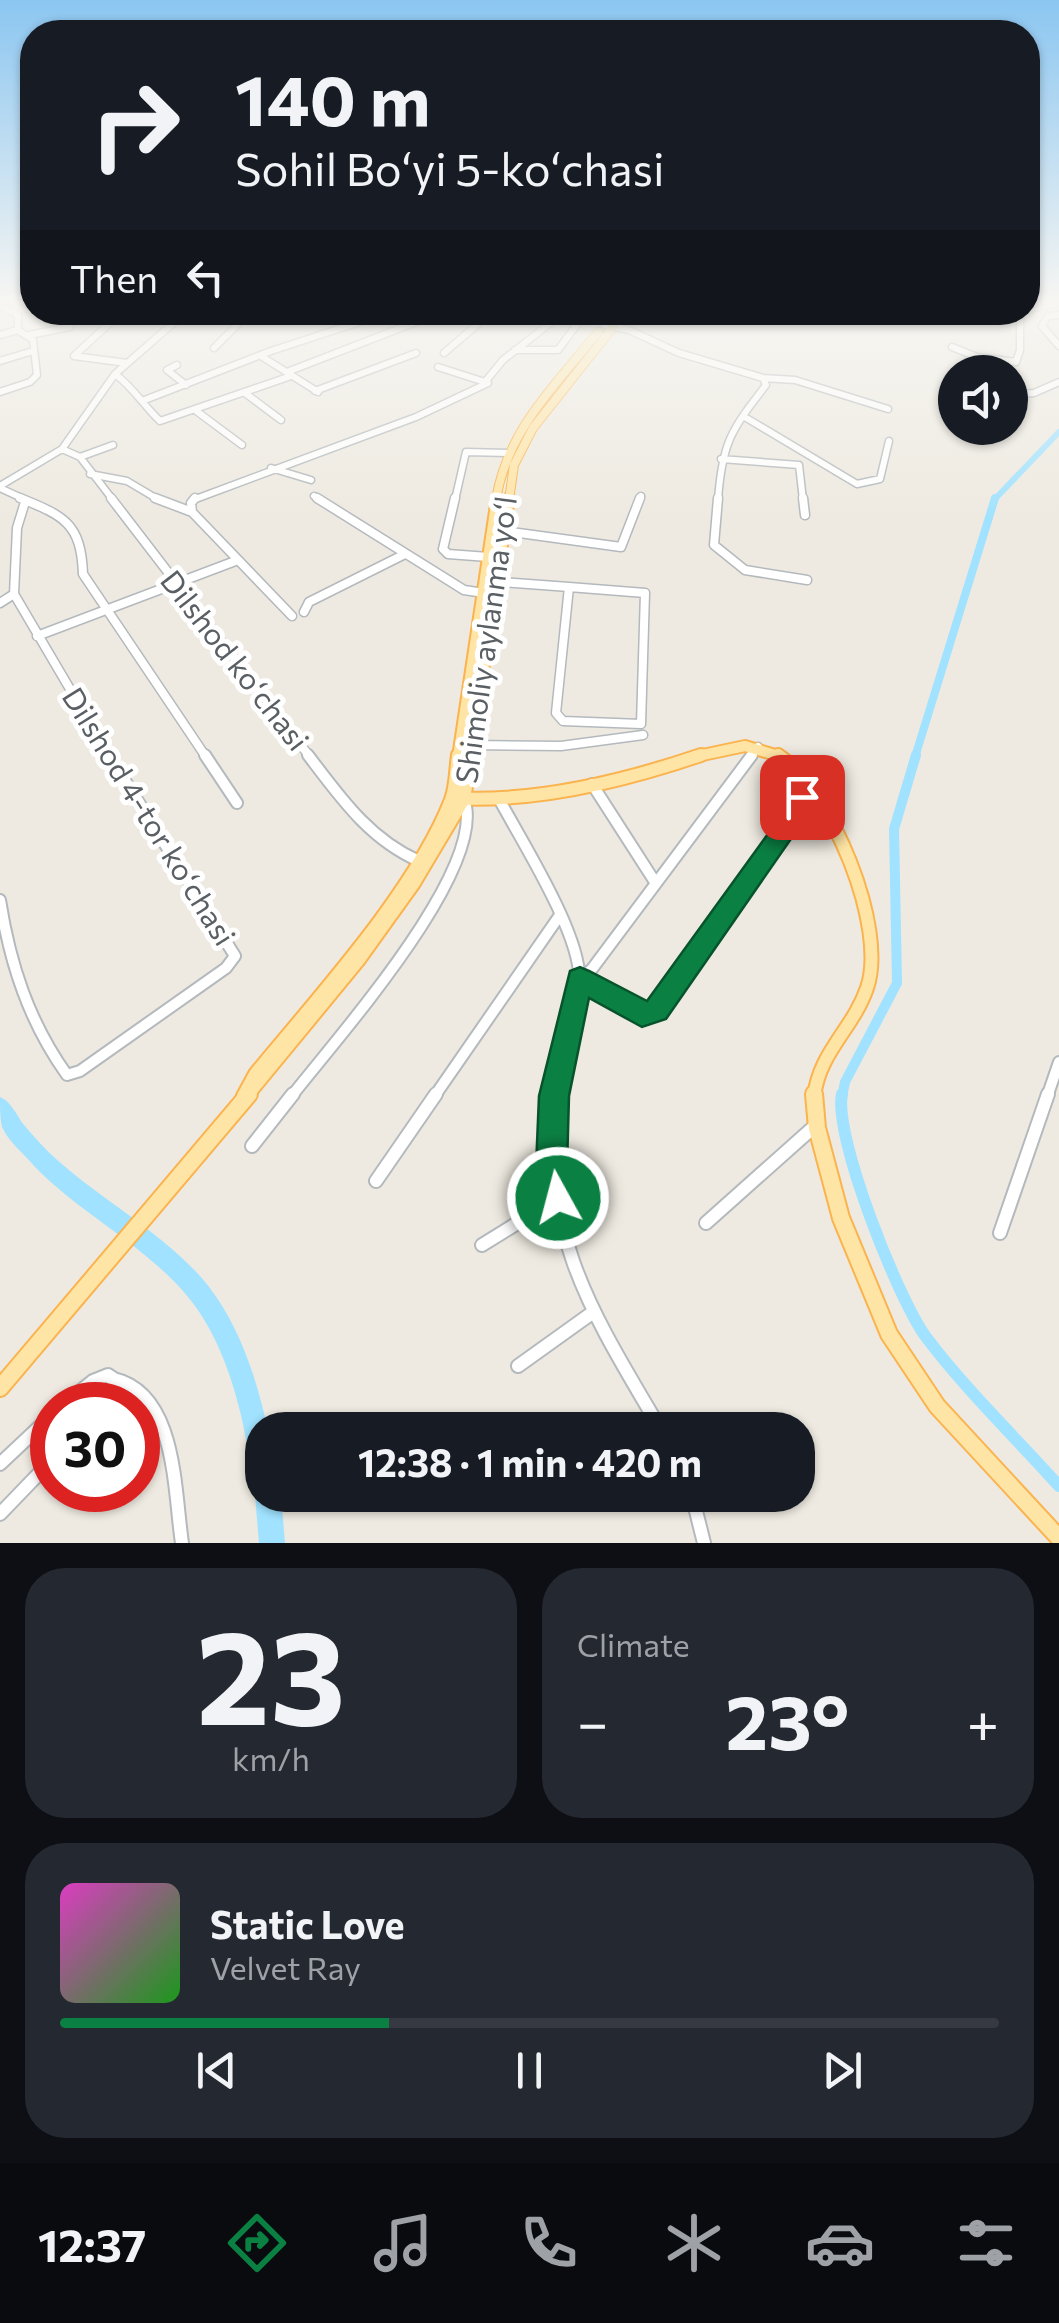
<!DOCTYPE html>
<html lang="en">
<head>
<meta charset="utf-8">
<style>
  body { margin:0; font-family:Commissioner,sans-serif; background:#242831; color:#f1f3f6; height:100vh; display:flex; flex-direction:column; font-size:38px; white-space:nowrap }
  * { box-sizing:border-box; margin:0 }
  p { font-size:32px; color:#9ea1a6 }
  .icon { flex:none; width:55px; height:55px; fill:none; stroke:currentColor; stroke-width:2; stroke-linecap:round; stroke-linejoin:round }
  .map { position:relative; height:1543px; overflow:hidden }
  .details { display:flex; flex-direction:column; gap:25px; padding:25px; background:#0d0f14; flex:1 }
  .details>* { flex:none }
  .guide { position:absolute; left:20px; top:20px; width:1020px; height:305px; border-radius:40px; box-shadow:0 2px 8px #0004; background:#171b24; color:#f1f3f6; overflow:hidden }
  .buttons { position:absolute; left:938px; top:355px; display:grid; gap:20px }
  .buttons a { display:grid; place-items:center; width:90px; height:90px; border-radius:50%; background:#171b24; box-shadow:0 2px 8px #0004; font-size:50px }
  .speed { position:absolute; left:30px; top:1382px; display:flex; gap:20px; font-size:50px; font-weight:700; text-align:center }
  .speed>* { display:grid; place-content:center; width:130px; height:130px; border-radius:50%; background:#171b24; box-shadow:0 2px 8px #0004; line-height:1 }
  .speed .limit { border:15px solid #d22; background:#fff; color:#111 }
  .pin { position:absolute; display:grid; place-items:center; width:85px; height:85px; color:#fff; margin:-42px; border-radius:20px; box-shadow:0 5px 15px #0006 }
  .me { position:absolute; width:110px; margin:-55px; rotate:353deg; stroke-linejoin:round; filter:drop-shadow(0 0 8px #0008) }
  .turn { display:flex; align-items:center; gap:35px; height:210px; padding:0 50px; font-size:45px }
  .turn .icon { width:130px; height:130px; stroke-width:2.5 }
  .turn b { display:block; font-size:70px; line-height:85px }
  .then { display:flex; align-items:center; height:95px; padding:0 50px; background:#0003; gap:20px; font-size:38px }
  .big { font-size:75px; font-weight:700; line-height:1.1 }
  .details .card { flex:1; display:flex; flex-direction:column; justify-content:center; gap:15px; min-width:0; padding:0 35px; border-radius:40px; background:#242831 }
  .details .dial { align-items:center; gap:0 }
  .dial b { font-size:130px; line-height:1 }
  .song { display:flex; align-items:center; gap:30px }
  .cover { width:120px; height:120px; border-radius:15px; background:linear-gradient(135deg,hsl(310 70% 55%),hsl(120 70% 35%)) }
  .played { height:10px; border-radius:5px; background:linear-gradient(90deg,#0b8043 35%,#363941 35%) }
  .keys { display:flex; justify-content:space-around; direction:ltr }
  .heat { display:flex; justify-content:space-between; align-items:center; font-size:55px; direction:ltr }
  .details .tiles { flex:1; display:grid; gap:25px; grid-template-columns:1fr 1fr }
  .card:last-child { grid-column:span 2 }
  .trip { position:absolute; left:245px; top:1412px; width:570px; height:100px; border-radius:40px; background:#171b24; box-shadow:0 2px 8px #0004; font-weight:700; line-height:100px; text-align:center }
  .tabs { display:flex; height:160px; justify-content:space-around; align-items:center; background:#090b0e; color:#9ea1a6 }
  .tabs .icon { width:70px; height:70px }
  .tabs .current { color:#0b8043 }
  .tabs b { font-size:45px; color:#f1f3f6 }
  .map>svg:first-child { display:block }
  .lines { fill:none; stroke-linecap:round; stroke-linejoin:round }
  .canal-far3 { stroke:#a0e2ff; stroke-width:6 }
  .canal-far2 { stroke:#a0e2ff; stroke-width:8 }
  .canal-far1 { stroke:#a0e2ff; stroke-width:10 }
  .canal { stroke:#a0e2ff; stroke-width:12 }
  .river { fill:#a0e2ff; fill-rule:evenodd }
  .minor-far3-casing { stroke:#b4b9bd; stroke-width:9 }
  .minor-far2-casing { stroke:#b4b9bd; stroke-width:11 }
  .minor-far1-casing { stroke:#b4b9bd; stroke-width:14 }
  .minor-casing { stroke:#b4b9bd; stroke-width:16 }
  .major-far3-casing { stroke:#fab34e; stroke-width:10 }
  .major-far2-casing { stroke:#fab34e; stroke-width:14 }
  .major-far1-casing { stroke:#fab34e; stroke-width:16 }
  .major-casing { stroke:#fab34e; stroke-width:20 }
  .minor-far3 { stroke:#fff; stroke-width:6 }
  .minor-far2 { stroke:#fff; stroke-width:8 }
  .minor-far1 { stroke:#fff; stroke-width:10 }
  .minor { stroke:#fff; stroke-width:12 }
  .major-far3 { stroke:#ffe5a5; stroke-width:8 }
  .major-far2 { stroke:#ffe5a5; stroke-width:10 }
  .major-far1 { stroke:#ffe5a5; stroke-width:12 }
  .major { stroke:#ffe5a5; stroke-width:16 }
  .route { fill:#0b8043; stroke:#07532c; stroke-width:2.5 }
  .labels { text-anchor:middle; stroke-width:10; stroke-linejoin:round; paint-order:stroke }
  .street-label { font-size:30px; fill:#5a5f64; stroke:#fff }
</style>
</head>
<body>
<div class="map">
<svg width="1059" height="1543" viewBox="0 0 1059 1543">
  <rect width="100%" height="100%" fill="#eeeae1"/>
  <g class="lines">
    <path class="canal-far3" d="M994,500L1059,432"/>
    <path class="canal-far2" d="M915,757L995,498"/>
    <path class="canal-far1" d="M842,1097L845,1082L897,983L894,829L916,755"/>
    <path class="canal" d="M842,1094C833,1136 899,1301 926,1337C966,1390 1015,1437 1059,1486"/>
    <path class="river" d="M0,1097C12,1102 16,1115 24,1125C34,1137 45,1149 56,1159C102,1200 158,1230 200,1276C238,1319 256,1376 268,1430H262V1470L253,1467C247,1450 245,1432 241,1415C230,1370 214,1326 183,1291C137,1239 71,1209 26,1157C17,1148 7,1138 2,1127C0,1118 0,1106 0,1097Z
      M262,1485V1495H281L285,1543H259L255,1495L259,1486Z"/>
    <defs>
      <path id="minor-far3" d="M0,306L18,315V330L33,340L37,375L30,382L0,392
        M1028,309L1055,304
        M104,312L114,319L74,356L127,363
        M1059,315L1048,316L1042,326L1059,346
        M874,316L881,312
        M604,325L629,330L679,353L763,378L795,380L888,409
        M0,335L18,330
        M29,335L70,327L64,320L90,312
        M952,347L977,357L1016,362L1020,350V312
        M214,348L250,312
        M515,350H558L586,312
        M444,353L492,312
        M261,356L318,392
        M0,361L33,351
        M177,365L167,370L186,385
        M438,367L488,383
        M287,372L442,312
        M115,374C134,388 143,405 160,421L291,376
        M948,378L955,380
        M485,382L503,360L553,321
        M315,391L416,353
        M245,393L281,420
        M1010,395L1034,393L1059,382
        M142,401L271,351L390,312
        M195,410L242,445
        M743,416L857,484L880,479L889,441
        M62,449L80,457L113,500
        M80,457L113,445
        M721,459L799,465L803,500
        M271,468L311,480
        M90,474L127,481L159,500
        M0,486L62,449L115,374L186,312
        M0,488L26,500
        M314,496L321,500
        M193,500L416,417L488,383
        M455,500L466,452L509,453
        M639,500L641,496
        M718,500C722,443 731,430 766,385L763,378"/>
      <path id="minor-far2" d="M20,498C64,516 81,523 83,574L206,757
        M111,498L310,757
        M155,498L192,512
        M317,498L464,590L484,593
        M455,498L443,549L448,554L488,557
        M718,498L714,545L745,570L807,580
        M803,498L805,515
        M192,512L191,503L195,498
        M192,512L292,616
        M504,531L621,547L640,498
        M486,581L569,587
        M569,587L645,593L641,724L563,721L556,713Z
        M14,594L17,528L25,502
        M0,603L14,594L110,757
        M304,612L309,602L405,554
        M37,636L238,560
        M473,745L561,746L643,735
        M750,757L758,747"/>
      <path id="minor-far1" d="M205,755L237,803
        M308,755C340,797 369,839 419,861
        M752,755L592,969L580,979L642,1014L656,1011L803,804L804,799L779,763L781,759
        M592,784L655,882
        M499,799C521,840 584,939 579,983C575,1021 562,1059 554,1097
        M0,900C10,964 29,1022 67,1075L80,1071L226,968L235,956L109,755
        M291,1097C335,1040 490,868 464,799
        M434,1097L560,915
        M1047,1097L1059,1062"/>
      <path id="minor" d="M554,1094C542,1238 591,1311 661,1430
        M252,1146L293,1094
        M376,1181L436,1094
        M706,1223L816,1125
        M1000,1233L1048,1094
        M482,1245L558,1198
        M518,1366L592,1313
        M63,1405L93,1381L108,1375L114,1379
        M106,1405L114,1379C177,1394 174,1491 182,1543
        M0,1464L52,1415
        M692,1495L704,1543
        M0,1514L52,1460"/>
      <path id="major-far3" d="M496,500C507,430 555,386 598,332
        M509,500L514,465L533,428L625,312"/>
      <path id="major-far2" d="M458,757L497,498
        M470,757L509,498
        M693,757L745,746L782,757"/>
      <path id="major-far1" d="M778,755C831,790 888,928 867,988C853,1029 819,1052 814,1097
        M452,798C535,803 622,782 701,755
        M243,1096L255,1074C318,997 415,892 451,800C456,787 456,769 458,755
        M246,1097L358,961L414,883L464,799L471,755"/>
      <path id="major" d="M814,1094L817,1128L841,1218L889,1334L937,1406L1059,1538
        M0,1388L249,1094"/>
    </defs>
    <use href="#minor-far3" class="minor-far3-casing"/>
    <use href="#minor-far2" class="minor-far2-casing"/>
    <use href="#minor-far1" class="minor-far1-casing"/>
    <use href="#minor" class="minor-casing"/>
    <use href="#major-far3" class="major-far3-casing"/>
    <use href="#major-far2" class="major-far2-casing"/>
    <use href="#major-far1" class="major-far1-casing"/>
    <use href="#major" class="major-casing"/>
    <use href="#minor-far3" class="minor-far3"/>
    <use href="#minor-far2" class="minor-far2"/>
    <use href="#minor-far1" class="minor-far1"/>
    <use href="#minor" class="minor"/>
    <use href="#major-far3" class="major-far3"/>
    <use href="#major-far2" class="major-far2"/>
    <use href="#major-far1" class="major-far1"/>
    <use href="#major" class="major"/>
  </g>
  <linearGradient id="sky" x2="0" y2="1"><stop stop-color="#8bc6f1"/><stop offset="0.58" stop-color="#f7f6f2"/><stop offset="1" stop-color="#f7f6f2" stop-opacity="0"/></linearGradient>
  <rect width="1059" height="520" fill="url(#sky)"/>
  <path class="route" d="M802,789L814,797L811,810L666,1019L642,1027L589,998L569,1096L567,1167L574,1198L569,1209L558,1214L547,1209L536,1167L539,1096L570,971L580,967L589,971L647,1001L791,802L794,791Z"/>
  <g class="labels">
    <g class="street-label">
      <text transform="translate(487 640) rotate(-82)" y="10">Shimoliy aylanma yoʻl</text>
      <text transform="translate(234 661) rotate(52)" y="10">Dilshod koʻchasi</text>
      <text transform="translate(148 817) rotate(58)" y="10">Dilshod 4-tor koʻchasi</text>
    </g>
  </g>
</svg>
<div class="buttons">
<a><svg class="icon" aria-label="sound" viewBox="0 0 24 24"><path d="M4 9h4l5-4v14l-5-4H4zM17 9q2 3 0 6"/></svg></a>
</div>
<div class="speed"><div class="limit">30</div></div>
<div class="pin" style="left:802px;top:797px;background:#d93025"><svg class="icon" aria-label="arrive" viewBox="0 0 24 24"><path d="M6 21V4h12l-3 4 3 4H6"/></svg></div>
<svg class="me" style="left:558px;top:1198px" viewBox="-20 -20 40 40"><circle r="17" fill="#0b8043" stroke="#fff" stroke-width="3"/><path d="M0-11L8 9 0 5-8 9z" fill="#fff"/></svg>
<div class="trip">12:38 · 1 min · 420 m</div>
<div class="guide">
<div class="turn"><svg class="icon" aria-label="right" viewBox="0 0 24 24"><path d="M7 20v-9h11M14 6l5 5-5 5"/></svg><div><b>140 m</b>Sohil Boʻyi 5-koʻchasi</div></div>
<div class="then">Then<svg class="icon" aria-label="left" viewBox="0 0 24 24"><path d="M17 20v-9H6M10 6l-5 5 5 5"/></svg></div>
</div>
</div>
<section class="details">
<div class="tiles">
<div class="card dial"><b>23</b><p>km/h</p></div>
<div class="card"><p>Climate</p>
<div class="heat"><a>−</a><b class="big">23°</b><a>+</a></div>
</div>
<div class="card">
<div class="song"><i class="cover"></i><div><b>Static Love</b><p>Velvet Ray</p></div></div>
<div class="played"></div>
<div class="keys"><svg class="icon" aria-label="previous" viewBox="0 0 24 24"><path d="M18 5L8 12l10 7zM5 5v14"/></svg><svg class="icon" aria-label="pause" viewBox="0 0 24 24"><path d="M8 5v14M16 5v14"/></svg><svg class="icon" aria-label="next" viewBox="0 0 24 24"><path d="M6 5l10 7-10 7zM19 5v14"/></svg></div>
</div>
</div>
</section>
<nav class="tabs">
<b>12:37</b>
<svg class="icon current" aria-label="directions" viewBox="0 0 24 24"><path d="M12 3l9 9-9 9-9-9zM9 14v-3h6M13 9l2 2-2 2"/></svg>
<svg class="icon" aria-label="music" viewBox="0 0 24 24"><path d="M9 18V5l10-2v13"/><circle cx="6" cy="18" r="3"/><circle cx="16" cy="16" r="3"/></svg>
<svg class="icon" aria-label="phone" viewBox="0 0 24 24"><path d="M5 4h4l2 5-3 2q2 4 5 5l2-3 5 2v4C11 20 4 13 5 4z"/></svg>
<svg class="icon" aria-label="climate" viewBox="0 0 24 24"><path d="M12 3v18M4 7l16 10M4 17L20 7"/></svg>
<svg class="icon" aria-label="car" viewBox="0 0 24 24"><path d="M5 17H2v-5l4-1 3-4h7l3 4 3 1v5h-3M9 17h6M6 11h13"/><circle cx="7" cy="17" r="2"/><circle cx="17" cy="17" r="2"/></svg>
<svg class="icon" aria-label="filters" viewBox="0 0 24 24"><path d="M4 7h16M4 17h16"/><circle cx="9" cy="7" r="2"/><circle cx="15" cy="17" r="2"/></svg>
</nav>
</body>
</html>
